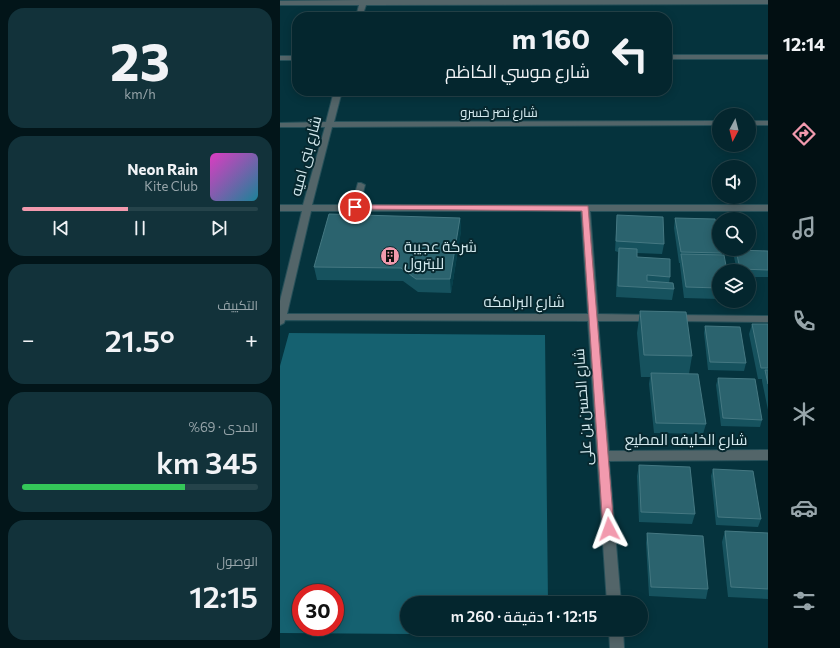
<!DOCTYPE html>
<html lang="ar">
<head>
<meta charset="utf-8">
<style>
  body { margin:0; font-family:Commissioner,Cairo,sans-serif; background:#12323a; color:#f1f3f6; direction:rtl; height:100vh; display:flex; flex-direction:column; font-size:15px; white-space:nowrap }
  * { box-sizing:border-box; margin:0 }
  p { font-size:13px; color:#97a5aa }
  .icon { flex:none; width:22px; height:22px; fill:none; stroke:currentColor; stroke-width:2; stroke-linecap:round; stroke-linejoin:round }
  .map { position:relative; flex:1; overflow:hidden; direction:ltr }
  .details { display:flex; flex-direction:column; gap:8px; padding:8px; background:#021519; width:280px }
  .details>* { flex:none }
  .guide { position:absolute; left:12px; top:12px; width:380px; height:84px; border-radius:16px; box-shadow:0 2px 10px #0003,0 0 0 1px #25434a; direction:rtl; background:#04262e; color:#f1f3f6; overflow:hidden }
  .needle { width:26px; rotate:187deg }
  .controls { position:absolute; left:432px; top:108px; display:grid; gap:8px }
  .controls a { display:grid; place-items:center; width:44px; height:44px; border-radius:50%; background:#04262e; box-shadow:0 2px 10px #0003,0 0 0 1px #25434a; font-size:20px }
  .speed { position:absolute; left:12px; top:584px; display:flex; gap:8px; font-size:20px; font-weight:700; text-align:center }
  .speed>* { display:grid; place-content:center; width:52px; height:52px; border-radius:50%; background:#04262e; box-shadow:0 2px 10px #0003,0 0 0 1px #25434a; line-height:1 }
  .speed .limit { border:6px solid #d22; background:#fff; color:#111 }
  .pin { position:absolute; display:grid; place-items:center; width:34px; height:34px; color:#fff; margin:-17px; border:2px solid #fff; border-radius:50%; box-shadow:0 1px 4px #0007 }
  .me { position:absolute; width:44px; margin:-22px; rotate:356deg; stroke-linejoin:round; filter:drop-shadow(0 0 3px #0008) }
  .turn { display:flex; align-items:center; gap:14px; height:84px; padding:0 16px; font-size:18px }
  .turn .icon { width:52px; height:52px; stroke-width:2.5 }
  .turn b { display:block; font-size:28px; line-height:34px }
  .big { font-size:30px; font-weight:600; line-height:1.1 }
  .details .card { flex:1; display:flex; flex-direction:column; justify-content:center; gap:6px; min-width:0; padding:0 14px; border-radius:16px; background:#12323a }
  .details .dial { align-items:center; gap:0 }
  .dial b { font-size:52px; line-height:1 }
  .song { display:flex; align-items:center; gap:12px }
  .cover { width:48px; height:48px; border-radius:6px; background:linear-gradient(135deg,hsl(310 70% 55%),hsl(190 70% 35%)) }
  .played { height:4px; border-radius:2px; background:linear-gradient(90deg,#f29aae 45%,#25434a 45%) }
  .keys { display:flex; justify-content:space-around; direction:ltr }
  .heat { display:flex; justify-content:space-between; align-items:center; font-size:22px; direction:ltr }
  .charge { height:6px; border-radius:3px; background:linear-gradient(90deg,#34c759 69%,#25434a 0) }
  .trip { position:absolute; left:120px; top:596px; width:248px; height:40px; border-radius:20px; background:#04262e; box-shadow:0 2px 10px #0003,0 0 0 1px #25434a; font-weight:600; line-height:40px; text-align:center; direction:rtl }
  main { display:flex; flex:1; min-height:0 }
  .dock { display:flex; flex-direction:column; width:72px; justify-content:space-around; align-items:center; background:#020f12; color:#97a5aa }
  .dock .icon { width:28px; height:28px }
  .dock .current { color:#f29aae }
  .dock b { font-size:18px; color:#f1f3f6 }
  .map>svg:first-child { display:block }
  .green { fill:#156170; fill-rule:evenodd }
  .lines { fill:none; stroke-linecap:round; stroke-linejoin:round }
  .service-casing { stroke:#265059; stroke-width:2 }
  .minor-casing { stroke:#265059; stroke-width:2 }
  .service { fill:#536569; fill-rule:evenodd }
  .minor { fill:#536569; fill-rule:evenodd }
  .wall { fill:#16525e }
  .shaded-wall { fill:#073f4a }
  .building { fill:#2b636e; stroke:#457882 }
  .route { fill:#f29aae; stroke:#9d6471 }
  .labels { text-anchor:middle; stroke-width:4; stroke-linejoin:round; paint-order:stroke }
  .far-street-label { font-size:13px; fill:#d4eaef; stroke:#07282f }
  .street-label { font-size:15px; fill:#d4eaef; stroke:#07282f }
  .poi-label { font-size:15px; fill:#d4eaef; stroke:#07282f; text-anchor:start }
</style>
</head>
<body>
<main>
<nav class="dock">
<b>12:14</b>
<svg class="icon current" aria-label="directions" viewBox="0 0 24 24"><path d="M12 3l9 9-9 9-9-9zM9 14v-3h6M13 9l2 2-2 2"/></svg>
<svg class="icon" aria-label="music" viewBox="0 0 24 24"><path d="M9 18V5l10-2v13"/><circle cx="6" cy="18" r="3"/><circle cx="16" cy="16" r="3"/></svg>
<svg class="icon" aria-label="phone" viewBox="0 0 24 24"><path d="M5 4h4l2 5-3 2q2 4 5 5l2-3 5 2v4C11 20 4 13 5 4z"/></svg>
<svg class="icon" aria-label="climate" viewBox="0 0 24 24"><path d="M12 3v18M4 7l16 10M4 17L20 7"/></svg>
<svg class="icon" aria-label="car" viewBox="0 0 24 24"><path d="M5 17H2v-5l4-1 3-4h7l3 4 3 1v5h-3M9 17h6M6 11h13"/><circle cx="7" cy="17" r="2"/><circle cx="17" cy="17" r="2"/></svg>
<svg class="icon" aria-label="filters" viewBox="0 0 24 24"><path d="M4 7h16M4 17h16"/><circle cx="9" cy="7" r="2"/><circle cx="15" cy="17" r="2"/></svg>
</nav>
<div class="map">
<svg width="488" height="648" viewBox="0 0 488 648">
  <rect width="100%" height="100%" fill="#05333d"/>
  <path class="green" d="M9,333L265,335L268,603H127V629H268V635L0,633V366ZM21,593H55V627H21Z"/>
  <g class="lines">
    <defs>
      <path id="service" d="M78,183H81L85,185L79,207L75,209L71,207Z"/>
      <path id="minor" d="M81,0H488V4L86,5L82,17H76L79,5H0V1Z
        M387,55H488V59H387Z
        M0,56H17V60H0Z
        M54,91H62L54,122L439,121V125L52,127L32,205H488V211H310L318,314L372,315L377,318L372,321H318L329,451L488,450V460L329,461L341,603H327L308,321L5,320L4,323L0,325V301L22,211H0V205H23L45,127H0V123L46,122ZM31,211H301L308,314H7Z
        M469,121H488V125H469Z
        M394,315L488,316V322L394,321L389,318Z
        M329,629H343L344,648H330Z"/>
    </defs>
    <use href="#service" class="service-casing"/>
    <use href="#minor" class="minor-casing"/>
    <use href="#service" class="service"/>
    <use href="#minor" class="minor"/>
  </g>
  <path class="wall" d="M337,215L384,244L382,254L357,253V257L390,277L389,283L394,289L392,300L336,297L338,252L335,251Z
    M180,218L181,231L171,293L138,292L123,281L37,280L34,267Z
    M395,218L442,253L439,271V299L404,298L400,265V263H399L394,228Z
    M456,250L488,251V277H469V271H457L454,257Z
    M360,311L412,356L409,374L426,424L423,434L374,433L369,384L370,377H361L357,333Z
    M472,324H488V410L482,381V379H478L469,334Z
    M425,326L466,363L464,371L428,370L424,333Z
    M438,378L482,420L480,427L441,426L436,385Z
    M359,465L415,514L412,524L359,522L357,476Z
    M433,469L481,519L478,527L436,525L431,476Z
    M445,531L488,533V599L448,597L442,542Z
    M367,533L428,589L426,599L369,596L366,543Z"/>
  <path class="shaded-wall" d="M180,218L181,231L171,293L170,279Z"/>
  <path class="building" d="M49,214L180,218L170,279H136L121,268L34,267Z
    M337,215L383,217L384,244L336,241Z
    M395,218L435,219L439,238V249H441L442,253L401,252Z
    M339,248L357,249V257L390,259V277L367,275V281L393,283L394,289L338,286Z
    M456,250L488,251V270L460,269Z
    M401,254L444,255L447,271H439V288L406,287Z
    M360,311L406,312L412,356L364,355Z
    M472,324H488V368H481Z
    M425,326L460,327L466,363L430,362Z
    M485,370H488V384Z
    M371,373L418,374L426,424L376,423Z
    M438,378L475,379L482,420L443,418Z
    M359,465L410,467L415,514L361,512Z
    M433,469L473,471L481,519L438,517Z
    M445,531L488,533V589L451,587Z
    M367,533L423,536L428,589L371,587Z"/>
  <path class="route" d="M75,205L308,206L334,529L333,533L329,534L325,533L323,529L302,211L72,209V206Z"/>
  <defs>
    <symbol id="building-disc" viewBox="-11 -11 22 22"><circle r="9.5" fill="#f29aae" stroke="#07282f"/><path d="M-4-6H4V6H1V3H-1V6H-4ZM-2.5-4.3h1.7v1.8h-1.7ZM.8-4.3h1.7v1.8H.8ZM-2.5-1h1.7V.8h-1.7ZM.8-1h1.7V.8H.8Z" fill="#111"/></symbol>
  </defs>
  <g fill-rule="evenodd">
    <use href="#building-disc" x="99" y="245" width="22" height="22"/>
  </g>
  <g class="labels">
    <g class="far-street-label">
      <text x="219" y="117">شارع نصر خسرو</text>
    </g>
    <g class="street-label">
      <text transform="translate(26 156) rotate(-75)" y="5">شارع بنى اميه</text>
      <text x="244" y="307">شارع البرامكه</text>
      <text transform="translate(303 407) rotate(-94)" y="5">شارع الحسن بن على</text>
      <text x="406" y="445">شارع الخليفه المطيع</text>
    </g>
    <g class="poi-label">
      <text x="124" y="252">شركة عجيبة<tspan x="124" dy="17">للبترول</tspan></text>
    </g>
  </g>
</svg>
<div class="controls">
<a><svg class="needle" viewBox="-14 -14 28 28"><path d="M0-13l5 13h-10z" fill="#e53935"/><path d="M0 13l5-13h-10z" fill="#97a5aa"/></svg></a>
<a><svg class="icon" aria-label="sound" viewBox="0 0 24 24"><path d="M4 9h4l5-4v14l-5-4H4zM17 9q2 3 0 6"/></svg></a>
<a><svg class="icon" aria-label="search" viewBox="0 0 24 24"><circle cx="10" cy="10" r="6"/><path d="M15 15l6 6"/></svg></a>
<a><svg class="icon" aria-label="layers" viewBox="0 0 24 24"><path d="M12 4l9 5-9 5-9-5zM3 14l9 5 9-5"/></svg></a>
</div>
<div class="speed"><div class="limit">30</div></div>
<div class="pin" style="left:75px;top:207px;background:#d93025"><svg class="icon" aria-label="arrive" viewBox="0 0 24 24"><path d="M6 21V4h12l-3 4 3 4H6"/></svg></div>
<svg class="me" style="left:329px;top:529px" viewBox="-20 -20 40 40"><path d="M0-17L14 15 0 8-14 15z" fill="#f29aae" stroke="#fff" stroke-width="4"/></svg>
<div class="trip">12:15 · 1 دقيقة · 260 m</div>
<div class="guide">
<div class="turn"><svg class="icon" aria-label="left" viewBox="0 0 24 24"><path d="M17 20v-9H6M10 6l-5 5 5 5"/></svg><div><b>160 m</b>شارع موسي الكاظم</div></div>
</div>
</div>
<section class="details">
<div class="card dial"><b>23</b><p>km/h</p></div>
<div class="card">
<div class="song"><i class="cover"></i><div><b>Neon Rain</b><p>Kite Club</p></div></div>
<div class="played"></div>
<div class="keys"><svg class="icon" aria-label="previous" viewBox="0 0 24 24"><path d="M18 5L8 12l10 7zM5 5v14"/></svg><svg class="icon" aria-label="pause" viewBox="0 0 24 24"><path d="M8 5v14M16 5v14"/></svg><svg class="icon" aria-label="next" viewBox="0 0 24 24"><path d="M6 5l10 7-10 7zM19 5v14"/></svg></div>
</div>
<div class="card"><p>التكييف</p>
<div class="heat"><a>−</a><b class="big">21.5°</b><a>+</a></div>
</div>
<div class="card"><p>المدى · 69%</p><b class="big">345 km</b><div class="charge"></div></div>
<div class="card"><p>الوصول</p><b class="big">12:15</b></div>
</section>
</main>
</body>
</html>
